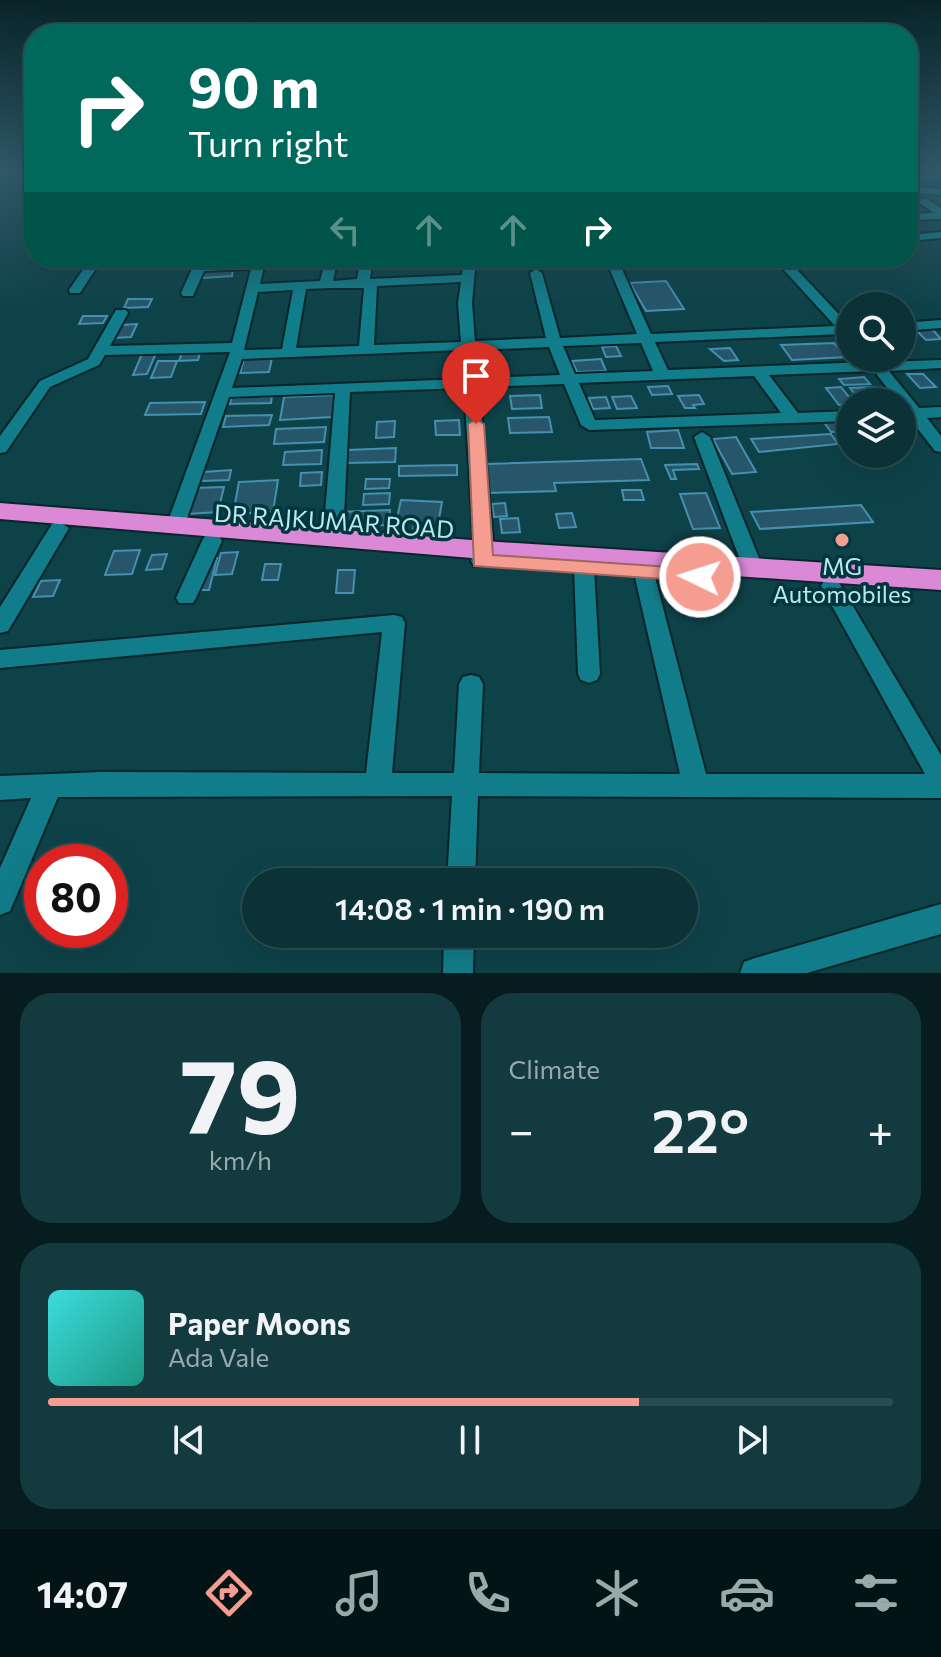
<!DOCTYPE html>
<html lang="en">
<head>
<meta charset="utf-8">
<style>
  body { margin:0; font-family:Commissioner,sans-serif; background:#133a3f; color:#f1f3f6; height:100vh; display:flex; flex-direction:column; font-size:30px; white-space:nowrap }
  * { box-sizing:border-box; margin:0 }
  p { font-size:26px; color:#99aaad }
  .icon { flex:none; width:44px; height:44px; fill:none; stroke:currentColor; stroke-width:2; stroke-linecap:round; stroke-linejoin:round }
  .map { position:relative; height:973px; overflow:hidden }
  .side { display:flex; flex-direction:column; gap:20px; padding:20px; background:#061c1e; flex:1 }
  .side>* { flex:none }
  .guide { position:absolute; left:24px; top:24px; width:894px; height:244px; border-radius:32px; box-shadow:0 8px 32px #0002,0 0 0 2px #2a4d52; background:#00695c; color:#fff; overflow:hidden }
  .buttons { position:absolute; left:836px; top:292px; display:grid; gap:16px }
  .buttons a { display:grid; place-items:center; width:80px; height:80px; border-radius:50%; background:#0a3237; box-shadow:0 8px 32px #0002,0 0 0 2px #2a4d52; font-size:40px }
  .speed { position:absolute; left:24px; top:844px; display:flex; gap:16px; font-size:40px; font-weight:700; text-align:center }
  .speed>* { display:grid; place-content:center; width:104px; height:104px; border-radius:50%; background:#0a3237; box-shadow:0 8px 32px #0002,0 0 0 2px #2a4d52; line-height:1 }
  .speed .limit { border:12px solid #d22; background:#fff; color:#111 }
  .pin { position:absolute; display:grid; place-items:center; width:68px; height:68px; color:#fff; margin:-82px -34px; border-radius:50% 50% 50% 0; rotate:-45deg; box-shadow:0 0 8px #0007 }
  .pin .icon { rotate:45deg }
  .me { position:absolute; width:88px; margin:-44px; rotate:274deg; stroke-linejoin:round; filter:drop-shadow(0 0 6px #0008) }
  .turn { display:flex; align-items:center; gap:28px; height:168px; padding:0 32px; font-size:36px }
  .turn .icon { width:104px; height:104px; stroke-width:2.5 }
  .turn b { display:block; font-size:56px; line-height:68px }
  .lanes { display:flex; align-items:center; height:76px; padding:0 32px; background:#0003; justify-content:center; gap:40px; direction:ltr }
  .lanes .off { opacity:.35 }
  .big { font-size:60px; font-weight:600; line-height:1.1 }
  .side .card { flex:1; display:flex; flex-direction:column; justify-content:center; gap:12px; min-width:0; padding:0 28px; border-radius:32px; background:#133a3f }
  .side .dial { align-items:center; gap:0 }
  .dial b { font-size:104px; line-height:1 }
  .song { display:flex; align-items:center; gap:24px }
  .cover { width:96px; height:96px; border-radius:12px; background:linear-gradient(135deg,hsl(180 70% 55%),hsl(170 70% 35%)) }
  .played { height:8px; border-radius:4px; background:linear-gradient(90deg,#f59d90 70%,#2a4d52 70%) }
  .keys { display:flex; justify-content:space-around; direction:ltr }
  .heat { display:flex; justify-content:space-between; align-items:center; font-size:44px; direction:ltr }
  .side .tiles { flex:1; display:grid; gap:20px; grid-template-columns:1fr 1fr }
  .card:last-child { grid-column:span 2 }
  .trip { position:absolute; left:242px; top:868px; width:456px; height:80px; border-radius:40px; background:#0a3237; box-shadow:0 8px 32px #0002,0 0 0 2px #2a4d52; font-weight:600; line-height:80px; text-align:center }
  .tab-bar { display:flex; height:128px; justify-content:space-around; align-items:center; background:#041416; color:#99aaad }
  .tab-bar .icon { width:56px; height:56px }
  .tab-bar .current { color:#f59d90 }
  .tab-bar b { font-size:36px; color:#f1f3f6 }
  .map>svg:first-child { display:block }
  .building { fill:#27566b; stroke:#4490b0; stroke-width:2 }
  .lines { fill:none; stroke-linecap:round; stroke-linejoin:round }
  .minor-casing { stroke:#08262a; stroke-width:4 }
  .highway-casing { stroke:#08262a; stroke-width:4 }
  .minor { fill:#127d8a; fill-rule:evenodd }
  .highway { fill:#db89d7; fill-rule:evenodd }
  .route { fill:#f59d90; stroke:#9f665e; stroke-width:2 }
  .poi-dot { fill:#f59d90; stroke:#00373e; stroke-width:3 }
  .labels { text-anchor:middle; stroke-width:7; stroke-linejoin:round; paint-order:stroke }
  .street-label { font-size:24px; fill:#bde7ee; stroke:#00373e }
  .poi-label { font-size:24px; fill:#bde7ee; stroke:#00373e }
</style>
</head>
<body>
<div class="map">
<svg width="941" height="973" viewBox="0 0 941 973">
  <rect width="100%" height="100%" fill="#0e4249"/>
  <path class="building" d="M233,267L232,276L203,278L204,269Z
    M666,281L684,309L646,311L630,283Z
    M128,299H152L148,307L124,308Z
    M83,316H107L103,323L79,324Z
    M137,324L131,337L114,338L120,325Z
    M931,328L941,339L926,340L915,329Z
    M834,343L846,357L792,360L781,345Z
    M616,346L621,356L606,357L602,347Z
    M730,348L738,360L724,361L710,349Z
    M201,349L198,360L179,361L183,350Z
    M156,353L147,374L133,375L142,354Z
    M272,358L269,372L240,373L244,359Z
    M601,359L606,371L577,372L572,361Z
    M158,361H177L171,377L151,378Z
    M907,374H923L936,387L920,388Z
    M864,377L870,384L844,385L839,379Z
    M668,386L672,394L652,395L648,387Z
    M841,387L853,402L850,404L839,405L826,388Z
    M876,387L888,402H861L850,388Z
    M334,395L332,417L280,420L284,397Z
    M540,395L542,408L512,409L510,396Z
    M699,395L704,404L693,405L695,408H685L678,396Z
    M272,396L271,403L230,404L231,398Z
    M631,396L637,408L617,409L612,397Z
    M606,397L610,408L593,409L589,398Z
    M205,402L201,414L145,415L150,403Z
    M272,415L269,425L223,427L226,416Z
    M549,417L552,432L510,433L508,418Z
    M459,420L460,435H436L435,421Z
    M844,420L850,431L831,432L823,421Z
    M395,421L394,437L376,438L377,422Z
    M326,427L324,442L274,444L276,429Z
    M678,430L684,448H651L647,432Z
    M831,434L838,444L759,452L751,439Z
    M736,437L756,472L732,474L713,439Z
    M396,448L395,462L346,463L347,450Z
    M322,450L321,464L283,465L285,452Z
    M641,459L649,480L554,483L556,491L489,493L486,464Z
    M697,464L699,469L673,470L676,479H671L665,465Z
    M457,465V475L399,476V466Z
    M231,470L229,480L202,481L204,472Z
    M322,472L321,485L300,486L301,473Z
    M366,479H390L389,488L365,489Z
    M278,480L273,512L233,514L239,482Z
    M224,487L218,512L188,514L195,488Z
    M622,490H641L644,500H624Z
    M390,493L389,504L363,505L364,494Z
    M706,493L720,528L693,529L680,494Z
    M401,500L442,502L437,530L413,529L415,519L397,518Z
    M505,503L507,516L494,517L492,504Z
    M861,505L873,522L760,529L751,512Z
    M390,510L389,525L337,526L339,512Z
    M572,513L576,527L559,528L556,514Z
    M518,518L520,532L502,533L500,519Z
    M140,550L132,574L105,575L114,551Z
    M238,552L232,574L215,575L221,553Z
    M167,554L162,569L146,570L152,555Z
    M217,558L209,590H199L208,559Z
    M265,564H281L278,580H262Z
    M338,570H355L353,593H336Z
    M60,580L53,596L33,597L41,581Z"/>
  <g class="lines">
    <defs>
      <path id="minor" d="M908,173H941V179H908Z
        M908,186L941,189V195L908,192Z
        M908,198L927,199L941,208V219L908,220V214L934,213L921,204H908Z
        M941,232V238L908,241V235Z
        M91,258H103L80,293H70L69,290Z
        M146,258H158L149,267L143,263Z
        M197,258H209L207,263L253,262L254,258H266L260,284L320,281L326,258H338L333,281L357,279L361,258H373L370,279L462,275L464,258H476L472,303L475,341L546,338L530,273L536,269L542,273L560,338L637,334L605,258H617L651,334L835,326L773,258H786L850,326V338L843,334L655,342L668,370L867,362V358H879L882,362L941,360V368L889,371L919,408L941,407V417L927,418L941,436V452L935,451L910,419L902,418V402H898L874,371L769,375L798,413L850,411V421L589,430L581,425L564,384L479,387L494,550L488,566H474L471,561L474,550L464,388L350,392L343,537L333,544L323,537L335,393L229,397L185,524L176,530L167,524L230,352L105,355L99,365L50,387L6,452L0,453V436L40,381L88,359L116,310H126L128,313L110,346L232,343L251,269L204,271L193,296H183L181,293ZM461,282L458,303L461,342L374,345L377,286ZM330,288H364L359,346L296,348L306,289ZM293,290L282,349L244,350L258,292ZM641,343L653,371L575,374L563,346ZM549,347L560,375L478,378L476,350ZM461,350L463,379L232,388L242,359ZM754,376L781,413L595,420L579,383Z
        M941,320V328L902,331V323Z
        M702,432L710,437L763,568L760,573H746L743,568L694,437Z
        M59,522L69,528L8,631L0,633V607L52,524Z
        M212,534L219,536L222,541L196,598L193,603H179L176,598L202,541L205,536Z
        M584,562L591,564L594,569L600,674L597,680L589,683L581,680L578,674L574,569L577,564Z
        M644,566L651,568L654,573L706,774H925L821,586L824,581H838L941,755V798L478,796L475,882H447L452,796L58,797L10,911L0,915V868L31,798L0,800V776L101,772L366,773L382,632L0,668V650L394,615L402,617L405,623L392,773H454L459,684L463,677L471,675L479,677L483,684L479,773L680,774L634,573L637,568Z
        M941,904V934L807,973H740L744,962L755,958Z
        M444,934H474L473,973H443Z"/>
      <path id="highway" d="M0,503L484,541L941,570V590L484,559L0,519Z"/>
    </defs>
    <use href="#minor" class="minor-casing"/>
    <use href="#highway" class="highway-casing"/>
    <use href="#minor" class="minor"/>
    <use href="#highway" class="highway"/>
  </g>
  <linearGradient id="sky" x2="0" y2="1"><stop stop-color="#082428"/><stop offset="0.56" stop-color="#305a6a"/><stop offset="1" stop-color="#305a6a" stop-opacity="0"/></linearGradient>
  <rect width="941" height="308" fill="url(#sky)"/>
  <path class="route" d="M476,419L484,424L493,555L700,569L707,572L710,577L707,582L474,566L468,424Z"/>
  <circle class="poi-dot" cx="842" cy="540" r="8"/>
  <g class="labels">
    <g class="street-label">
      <text transform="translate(334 522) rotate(4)" y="8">DR RAJKUMAR ROAD</text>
    </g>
    <g class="poi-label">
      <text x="842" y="575">MG<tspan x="842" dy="28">Automobiles</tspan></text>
    </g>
  </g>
</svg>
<div class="buttons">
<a><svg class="icon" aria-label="search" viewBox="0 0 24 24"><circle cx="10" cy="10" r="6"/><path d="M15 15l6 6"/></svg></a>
<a><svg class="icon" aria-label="layers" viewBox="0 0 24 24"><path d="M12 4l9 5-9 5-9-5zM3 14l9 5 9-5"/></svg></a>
</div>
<div class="speed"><div class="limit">80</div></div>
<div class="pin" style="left:476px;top:424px;background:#d93025"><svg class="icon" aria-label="arrive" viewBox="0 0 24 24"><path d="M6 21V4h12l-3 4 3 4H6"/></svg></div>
<svg class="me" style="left:700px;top:577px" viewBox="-20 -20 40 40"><circle r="17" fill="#f59d90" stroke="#fff" stroke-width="3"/><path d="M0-11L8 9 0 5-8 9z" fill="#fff"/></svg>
<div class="trip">14:08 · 1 min · 190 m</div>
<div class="guide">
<div class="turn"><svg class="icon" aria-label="right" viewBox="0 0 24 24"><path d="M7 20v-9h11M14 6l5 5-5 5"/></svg><div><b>90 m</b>Turn right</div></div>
<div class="lanes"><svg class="icon off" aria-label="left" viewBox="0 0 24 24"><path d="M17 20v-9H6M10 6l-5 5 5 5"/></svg><svg class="icon off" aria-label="ahead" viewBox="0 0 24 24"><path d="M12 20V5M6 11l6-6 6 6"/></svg><svg class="icon off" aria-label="ahead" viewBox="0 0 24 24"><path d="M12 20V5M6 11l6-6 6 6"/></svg><svg class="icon" aria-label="right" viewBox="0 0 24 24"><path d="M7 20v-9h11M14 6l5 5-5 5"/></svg></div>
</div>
</div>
<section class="side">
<div class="tiles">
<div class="card dial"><b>79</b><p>km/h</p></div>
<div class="card"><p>Climate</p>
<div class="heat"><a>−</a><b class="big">22°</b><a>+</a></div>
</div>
<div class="card">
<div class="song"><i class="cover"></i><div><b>Paper Moons</b><p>Ada Vale</p></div></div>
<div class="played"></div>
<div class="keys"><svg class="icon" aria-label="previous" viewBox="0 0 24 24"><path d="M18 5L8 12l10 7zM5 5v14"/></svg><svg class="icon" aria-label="pause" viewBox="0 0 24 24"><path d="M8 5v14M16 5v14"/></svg><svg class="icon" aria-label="next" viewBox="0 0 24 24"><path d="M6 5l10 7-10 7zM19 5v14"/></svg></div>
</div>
</div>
</section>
<nav class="tab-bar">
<b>14:07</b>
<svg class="icon current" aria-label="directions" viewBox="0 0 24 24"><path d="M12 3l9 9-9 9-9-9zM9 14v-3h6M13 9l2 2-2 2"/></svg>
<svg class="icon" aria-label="music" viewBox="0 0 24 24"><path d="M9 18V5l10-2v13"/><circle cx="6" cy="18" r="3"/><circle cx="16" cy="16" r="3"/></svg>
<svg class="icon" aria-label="phone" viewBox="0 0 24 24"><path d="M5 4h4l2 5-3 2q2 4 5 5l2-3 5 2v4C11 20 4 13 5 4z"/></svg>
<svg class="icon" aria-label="climate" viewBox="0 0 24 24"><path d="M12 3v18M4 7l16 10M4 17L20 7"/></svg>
<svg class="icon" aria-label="car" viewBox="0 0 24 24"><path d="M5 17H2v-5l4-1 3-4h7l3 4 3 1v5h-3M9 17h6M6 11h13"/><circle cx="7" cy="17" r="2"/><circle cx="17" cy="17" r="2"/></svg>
<svg class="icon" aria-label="filters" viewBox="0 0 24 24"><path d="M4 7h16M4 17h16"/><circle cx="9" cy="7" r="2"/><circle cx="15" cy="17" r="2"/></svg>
</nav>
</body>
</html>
